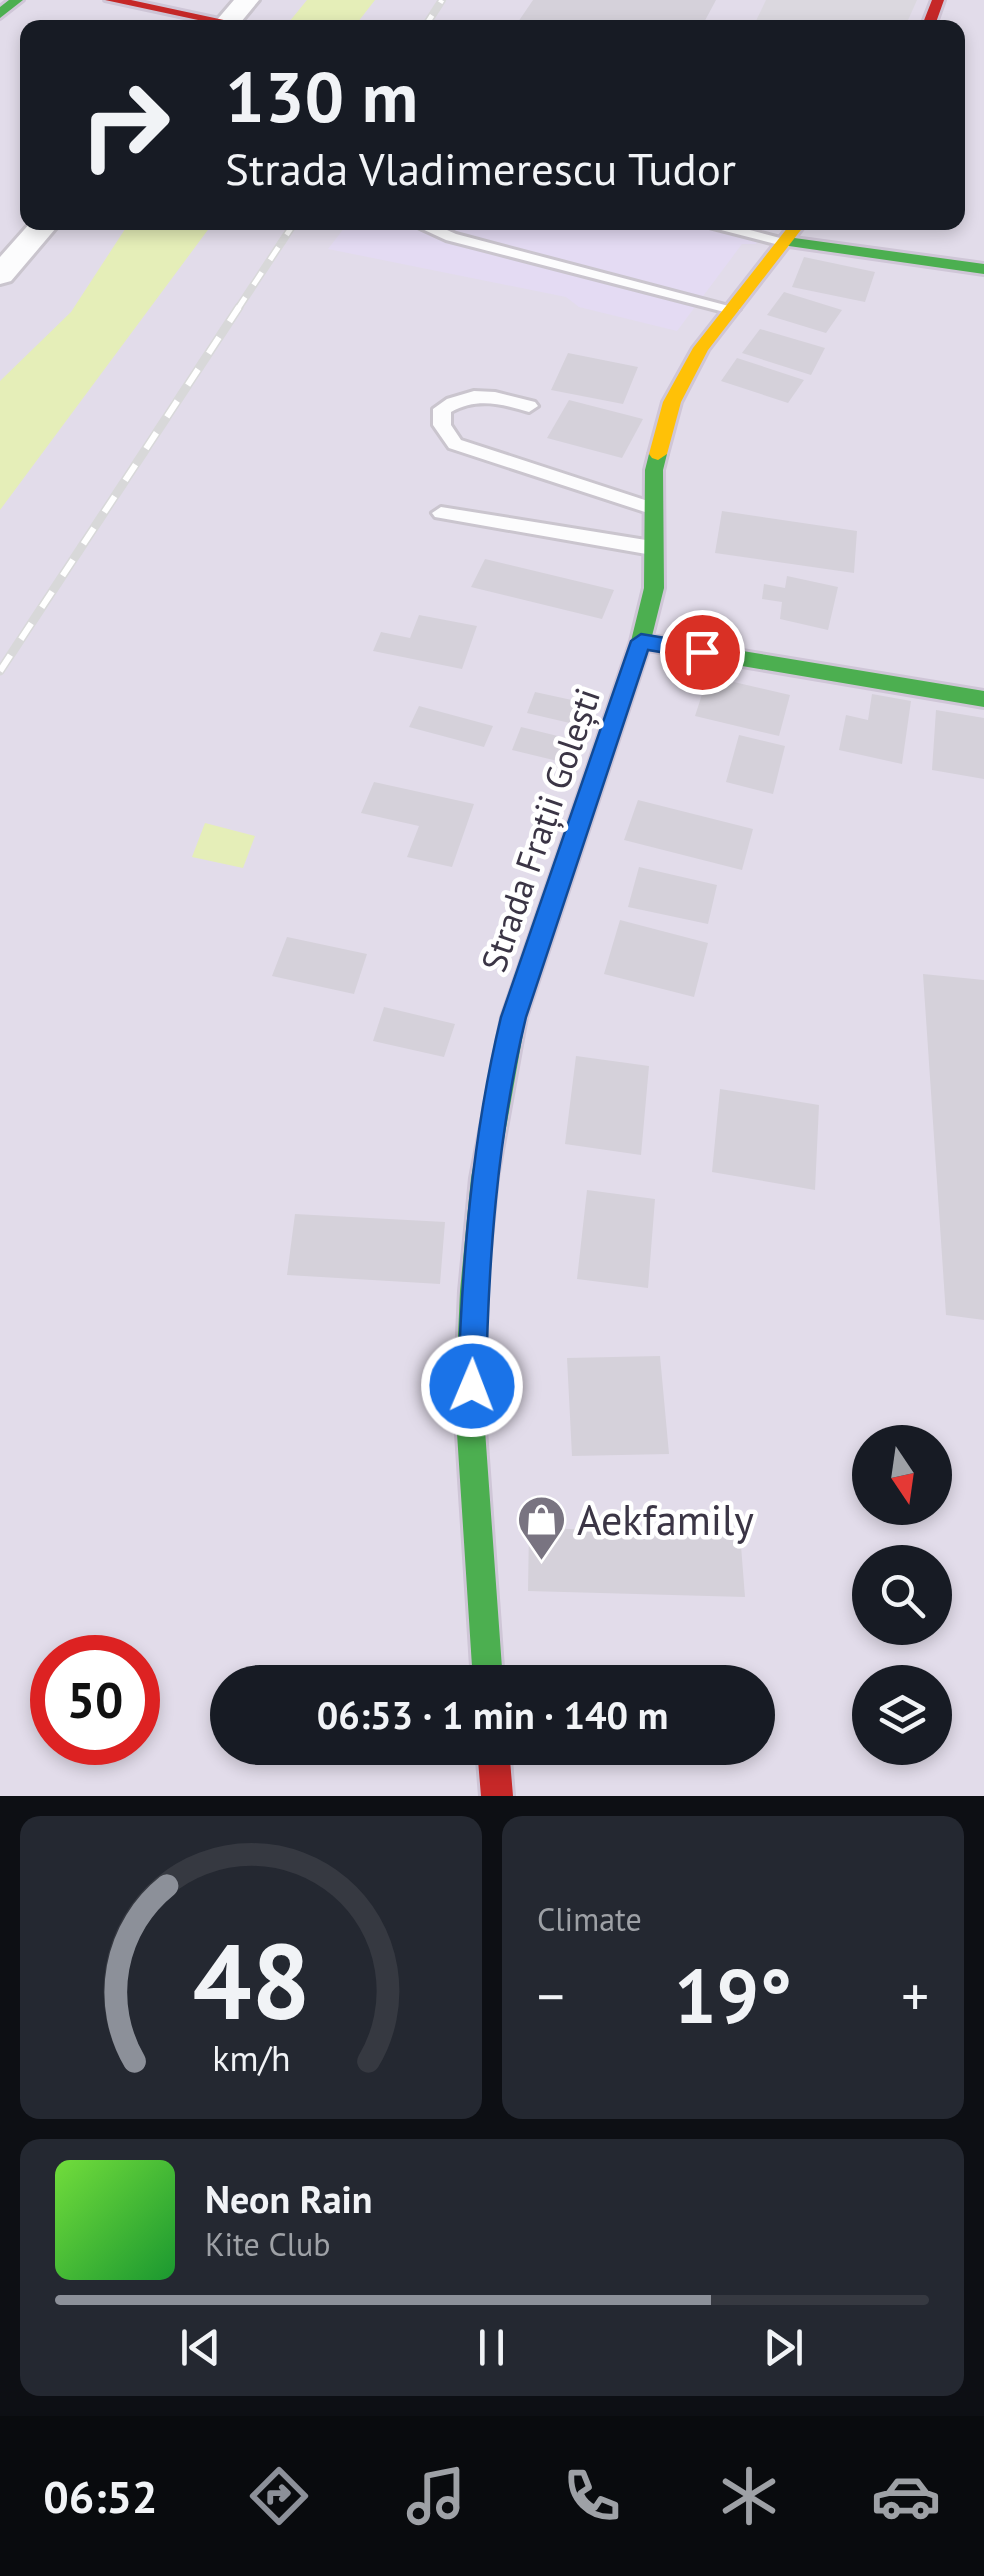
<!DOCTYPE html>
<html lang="en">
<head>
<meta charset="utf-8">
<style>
  body { margin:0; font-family:"PT Sans",sans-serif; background:#242831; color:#f1f3f6; height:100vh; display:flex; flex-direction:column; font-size:38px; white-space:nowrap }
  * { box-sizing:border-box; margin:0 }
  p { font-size:32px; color:#9ea1a6 }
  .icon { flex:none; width:55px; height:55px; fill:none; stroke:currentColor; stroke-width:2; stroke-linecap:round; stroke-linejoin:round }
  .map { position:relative; height:1796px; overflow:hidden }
  .panel { display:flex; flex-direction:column; gap:20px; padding:20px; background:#0d0f14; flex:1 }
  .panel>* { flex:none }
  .hud { position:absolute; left:20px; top:20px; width:945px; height:210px; border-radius:20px; box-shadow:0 5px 15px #0003; background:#171b24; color:#f1f3f6; overflow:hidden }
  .needle { width:65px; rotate:167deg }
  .buttons { position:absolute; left:852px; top:1425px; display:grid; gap:20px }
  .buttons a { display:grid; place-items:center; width:100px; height:100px; border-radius:50%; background:#171b24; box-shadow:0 5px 15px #0003; font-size:50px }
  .speed { position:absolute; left:30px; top:1635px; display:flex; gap:20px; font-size:50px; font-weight:700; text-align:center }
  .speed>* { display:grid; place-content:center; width:130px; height:130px; border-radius:50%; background:#171b24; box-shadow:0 5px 15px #0003; line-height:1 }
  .speed .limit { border:15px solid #d22; background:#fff; color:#111 }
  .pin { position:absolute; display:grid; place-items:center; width:85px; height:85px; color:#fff; margin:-42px; border:5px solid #fff; border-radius:50%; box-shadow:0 2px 10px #0007 }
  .me { position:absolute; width:110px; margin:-55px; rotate:1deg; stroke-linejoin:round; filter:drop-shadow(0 0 8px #0008) }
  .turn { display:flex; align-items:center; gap:35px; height:210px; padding:0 40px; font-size:45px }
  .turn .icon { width:130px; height:130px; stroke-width:2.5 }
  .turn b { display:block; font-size:70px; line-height:85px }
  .big { font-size:75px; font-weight:600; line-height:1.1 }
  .panel .tile { flex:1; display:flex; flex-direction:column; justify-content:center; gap:15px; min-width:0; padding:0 35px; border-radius:20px; background:#242831 }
  .panel .dial { align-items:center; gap:0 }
  .dial svg { height:260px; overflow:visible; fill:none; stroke:#363941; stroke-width:7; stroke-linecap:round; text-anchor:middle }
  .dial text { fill:#f1f3f6; stroke:none }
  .song { display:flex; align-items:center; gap:30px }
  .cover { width:120px; height:120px; border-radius:15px; background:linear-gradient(135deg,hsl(100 70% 55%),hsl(130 70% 35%)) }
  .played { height:10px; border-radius:5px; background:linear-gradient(90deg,#8c9099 75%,#363941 75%) }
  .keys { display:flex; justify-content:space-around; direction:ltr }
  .heat { display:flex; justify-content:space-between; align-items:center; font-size:55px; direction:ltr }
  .panel .tiles { flex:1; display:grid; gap:20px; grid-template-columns:1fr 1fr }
  .tile:last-child { grid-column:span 2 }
  .trip { position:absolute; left:210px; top:1665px; width:565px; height:100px; border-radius:50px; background:#171b24; box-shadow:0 5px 15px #0003; font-weight:600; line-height:100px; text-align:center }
  .tab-bar { display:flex; height:160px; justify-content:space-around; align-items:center; background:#090b0e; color:#9ea1a6 }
  .tab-bar .icon { width:70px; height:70px }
  .tab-bar .current { color:#8c9099 }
  .tab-bar b { font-size:45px; color:#f1f3f6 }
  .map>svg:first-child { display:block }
  .residential { fill:#e2dcea; fill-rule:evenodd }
  .commercial { fill:#e4dbf3 }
  .parking { fill:#dbd8df }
  .water { fill:#e5eeb8 }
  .building { fill:#d5d1da }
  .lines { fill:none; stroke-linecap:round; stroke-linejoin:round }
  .lane-casing { stroke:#cac5ce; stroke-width:6 }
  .street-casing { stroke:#cac5ce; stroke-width:6 }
  .fast-casing { stroke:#cfc6d7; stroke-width:6 }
  .slow-casing { stroke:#cfc6d7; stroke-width:6 }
  .jam-casing { stroke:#cfc6d7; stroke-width:6 }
  .lane { fill:#fcfcfd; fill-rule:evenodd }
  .street { fill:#fcfcfd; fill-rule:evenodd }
  .fast { fill:#4caf50; fill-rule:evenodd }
  .slow { fill:#ffc107; fill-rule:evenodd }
  .jam { fill:#c62828; fill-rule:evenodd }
  .rail-far1-casing { stroke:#d8d8d9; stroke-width:8 }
  .rail-casing { stroke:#d8d8d9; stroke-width:9 }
  .rail-far1 { stroke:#fff; stroke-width:5; stroke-dasharray:15; stroke-linecap:butt }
  .rail { stroke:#fff; stroke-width:6; stroke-dasharray:19; stroke-linecap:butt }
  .route { fill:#1a73e8; stroke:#114b97; stroke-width:2.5 }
  .labels { text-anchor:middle; stroke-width:9; stroke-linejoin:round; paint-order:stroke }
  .street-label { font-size:35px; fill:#3b3545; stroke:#fff }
  .near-poi-label { font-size:42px; fill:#3b3545; stroke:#fff; text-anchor:start }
</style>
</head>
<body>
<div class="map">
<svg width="984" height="1796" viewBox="0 0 984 1796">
  <rect width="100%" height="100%" fill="#ece8f0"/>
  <path class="residential" d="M0,0H984V1796H0ZM28,28H958V222H28ZM870,1442H935V1508H870ZM870,1562H935V1628H870ZM52,1658H138V1742H52ZM228,1682H758V1748H228ZM870,1682H935V1748H870Z"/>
  <path class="commercial" d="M348,223H770L756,244H742L677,331L579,307L566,297L328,249Z"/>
  <path class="parking" d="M766,0H917L905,27H753Z"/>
  <path class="water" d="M307,0H375L354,27H285Z
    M129,223H213L0,510V381L71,312Z
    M205,823L255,836L243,868L192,857Z"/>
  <path class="building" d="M533,0H716L701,28H514Z
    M804,257L875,272L865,302L792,287Z
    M784,292L842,310L826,333L767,315Z
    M760,329L825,348L811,375L742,353Z
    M568,353L638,367L623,404L551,390Z
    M737,358L804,380L788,403L721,381Z
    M569,400L643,419L622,458L547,438Z
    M722,511L857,531L854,573L715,553Z
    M485,559L614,590L602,619L471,587Z
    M787,576L838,587L828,630L780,619L782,602L762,599L764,584L785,588Z
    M419,615L477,626L462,669L373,651L381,632L410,638Z
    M708,676L790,695L779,736L695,716Z
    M535,692L581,702L574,724L527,713Z
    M872,694L911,701L902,764L839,750L846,715L868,720Z
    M419,706L493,726L484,747L409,727Z
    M936,710L984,718V779L932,770Z
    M521,727L578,741L570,764L512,750Z
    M739,735L785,746L773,794L726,782Z
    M374,782L474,804L452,867L407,857L419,826L361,813Z
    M638,800L753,829L742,870L624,840Z
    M639,867L717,885L708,924L628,907Z
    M620,920L708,943L694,997L604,974Z
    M287,937L367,954L354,994L272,976Z
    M923,974L984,980V1320L946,1315Z
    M384,1007L455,1024L444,1057L373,1041Z
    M576,1056L649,1066L641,1155L565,1144Z
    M720,1089L819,1105L815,1190L712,1172Z
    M587,1190L655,1199L648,1288L577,1279Z
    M295,1214L445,1222L440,1284L287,1275Z
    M660,1356L669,1454L572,1456L567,1358Z
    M529,1528L740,1533L745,1597L528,1591Z"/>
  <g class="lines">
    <defs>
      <path id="lane" d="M407,222H429L456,234L740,309L732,314L446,240Z
        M690,222H720L795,242L787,247Z
        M474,391L495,392L535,402L538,406L529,412C502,404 477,397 451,412V425L461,440L657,504V512H645L449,448L433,425V409L447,399Z
        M441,507L652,541L661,548L652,555L435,517L432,513Z"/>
      <path id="street" d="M234,0H259L236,28H210Z
        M31,222H61L11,281L0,284V257Z"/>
      <path id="fast" d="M9,0H23L0,18V7Z
        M787,237L984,264V274L782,245L779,242Z
        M658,448L667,454L663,470L664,588L652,636L984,691V707L648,650L526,1017L497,1178L486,1291L483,1402L503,1682H473L455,1402L460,1291L471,1178L502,1017L631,641L644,588L645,470L649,454Z"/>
      <path id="slow" d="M792,222H807L708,350L681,402L667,454L658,460L652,458L649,454L663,402L693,348Z"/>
      <path id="jam" d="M105,0H131L233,22L226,26Z
        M932,0H944L934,28H921Z
        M477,1748H509L513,1796H481Z"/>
    </defs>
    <use href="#lane" class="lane-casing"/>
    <use href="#street" class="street-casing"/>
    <use href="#fast" class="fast-casing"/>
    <use href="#slow" class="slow-casing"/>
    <use href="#jam" class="jam-casing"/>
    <use href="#lane" class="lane"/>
    <use href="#street" class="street"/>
    <use href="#fast" class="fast"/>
    <use href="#slow" class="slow"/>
    <use href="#jam" class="jam"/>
    <defs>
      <path id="rail-far1" d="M424,28L442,0
        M237,310L295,222"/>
      <path id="rail" d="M0,671L239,307"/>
    </defs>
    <use href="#rail-far1" class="rail-far1-casing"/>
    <use href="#rail" class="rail-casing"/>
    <use href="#rail-far1" class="rail-far1"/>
    <use href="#rail" class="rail"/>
  </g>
  <path class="route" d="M641,634L702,644L712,652L702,659L648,650L526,1017C497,1137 488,1263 486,1386L482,1396L472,1400L462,1396L458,1386C462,1262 472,1137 501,1017L631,641Z"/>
  <defs>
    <symbol id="shop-pin" viewBox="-11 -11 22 30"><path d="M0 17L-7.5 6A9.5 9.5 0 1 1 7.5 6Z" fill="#797481" stroke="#fff"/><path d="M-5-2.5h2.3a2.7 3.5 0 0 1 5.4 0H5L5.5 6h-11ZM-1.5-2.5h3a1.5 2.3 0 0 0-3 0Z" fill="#fff"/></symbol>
  </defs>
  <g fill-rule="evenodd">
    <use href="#shop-pin" x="514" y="1492" width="55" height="75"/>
  </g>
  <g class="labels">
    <g class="street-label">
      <text transform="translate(541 830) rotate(-71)" y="12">Strada Frații Golești</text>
    </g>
    <g class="near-poi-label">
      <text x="577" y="1535">Aekfamily</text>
    </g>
  </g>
</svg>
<div class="buttons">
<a><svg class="needle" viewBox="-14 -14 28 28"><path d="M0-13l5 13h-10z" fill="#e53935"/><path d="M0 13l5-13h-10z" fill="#9ea1a6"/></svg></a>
<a><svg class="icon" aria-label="search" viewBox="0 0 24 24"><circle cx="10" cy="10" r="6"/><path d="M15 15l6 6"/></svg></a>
<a><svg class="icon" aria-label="layers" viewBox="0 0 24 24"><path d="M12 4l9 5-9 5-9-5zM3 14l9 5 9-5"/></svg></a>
</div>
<div class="speed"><div class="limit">50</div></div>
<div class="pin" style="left:702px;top:652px;background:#d93025"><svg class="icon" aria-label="arrive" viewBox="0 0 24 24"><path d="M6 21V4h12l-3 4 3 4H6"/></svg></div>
<svg class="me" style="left:472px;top:1386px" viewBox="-20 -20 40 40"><circle r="17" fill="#1a73e8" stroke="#fff" stroke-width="3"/><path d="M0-11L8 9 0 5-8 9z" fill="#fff"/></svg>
<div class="trip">06:53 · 1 min · 140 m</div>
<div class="hud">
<div class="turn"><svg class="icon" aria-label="right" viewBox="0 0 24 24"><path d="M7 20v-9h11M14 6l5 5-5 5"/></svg><div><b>130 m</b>Strada Vladimerescu Tudor</div></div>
</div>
</div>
<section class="panel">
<div class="tiles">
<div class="tile dial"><svg viewBox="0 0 100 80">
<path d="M14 69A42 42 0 1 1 86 69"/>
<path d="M14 69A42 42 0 0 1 24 15" stroke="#8c9099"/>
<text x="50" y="56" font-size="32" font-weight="700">48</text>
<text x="50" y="72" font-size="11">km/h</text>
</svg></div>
<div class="tile"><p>Climate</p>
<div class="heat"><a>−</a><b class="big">19°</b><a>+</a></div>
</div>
<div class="tile">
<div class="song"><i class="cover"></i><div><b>Neon Rain</b><p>Kite Club</p></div></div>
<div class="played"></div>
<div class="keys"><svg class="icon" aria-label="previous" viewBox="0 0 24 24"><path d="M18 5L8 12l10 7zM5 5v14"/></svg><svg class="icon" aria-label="pause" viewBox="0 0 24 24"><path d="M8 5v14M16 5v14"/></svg><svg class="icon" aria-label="next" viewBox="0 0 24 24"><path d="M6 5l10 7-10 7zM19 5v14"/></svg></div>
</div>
</div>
</section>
<nav class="tab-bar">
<b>06:52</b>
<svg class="icon current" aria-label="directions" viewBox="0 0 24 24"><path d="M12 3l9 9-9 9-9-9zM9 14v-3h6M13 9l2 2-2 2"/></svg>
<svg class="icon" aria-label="music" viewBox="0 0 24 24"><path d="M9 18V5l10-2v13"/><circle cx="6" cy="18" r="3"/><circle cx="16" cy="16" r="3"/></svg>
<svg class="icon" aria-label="phone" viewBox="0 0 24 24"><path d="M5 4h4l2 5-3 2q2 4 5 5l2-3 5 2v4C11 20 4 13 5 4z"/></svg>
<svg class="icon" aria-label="climate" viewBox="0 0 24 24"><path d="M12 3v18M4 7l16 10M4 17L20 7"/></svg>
<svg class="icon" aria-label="car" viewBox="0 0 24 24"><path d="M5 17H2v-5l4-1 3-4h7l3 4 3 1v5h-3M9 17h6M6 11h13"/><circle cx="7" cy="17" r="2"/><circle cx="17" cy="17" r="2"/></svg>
</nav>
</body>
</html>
